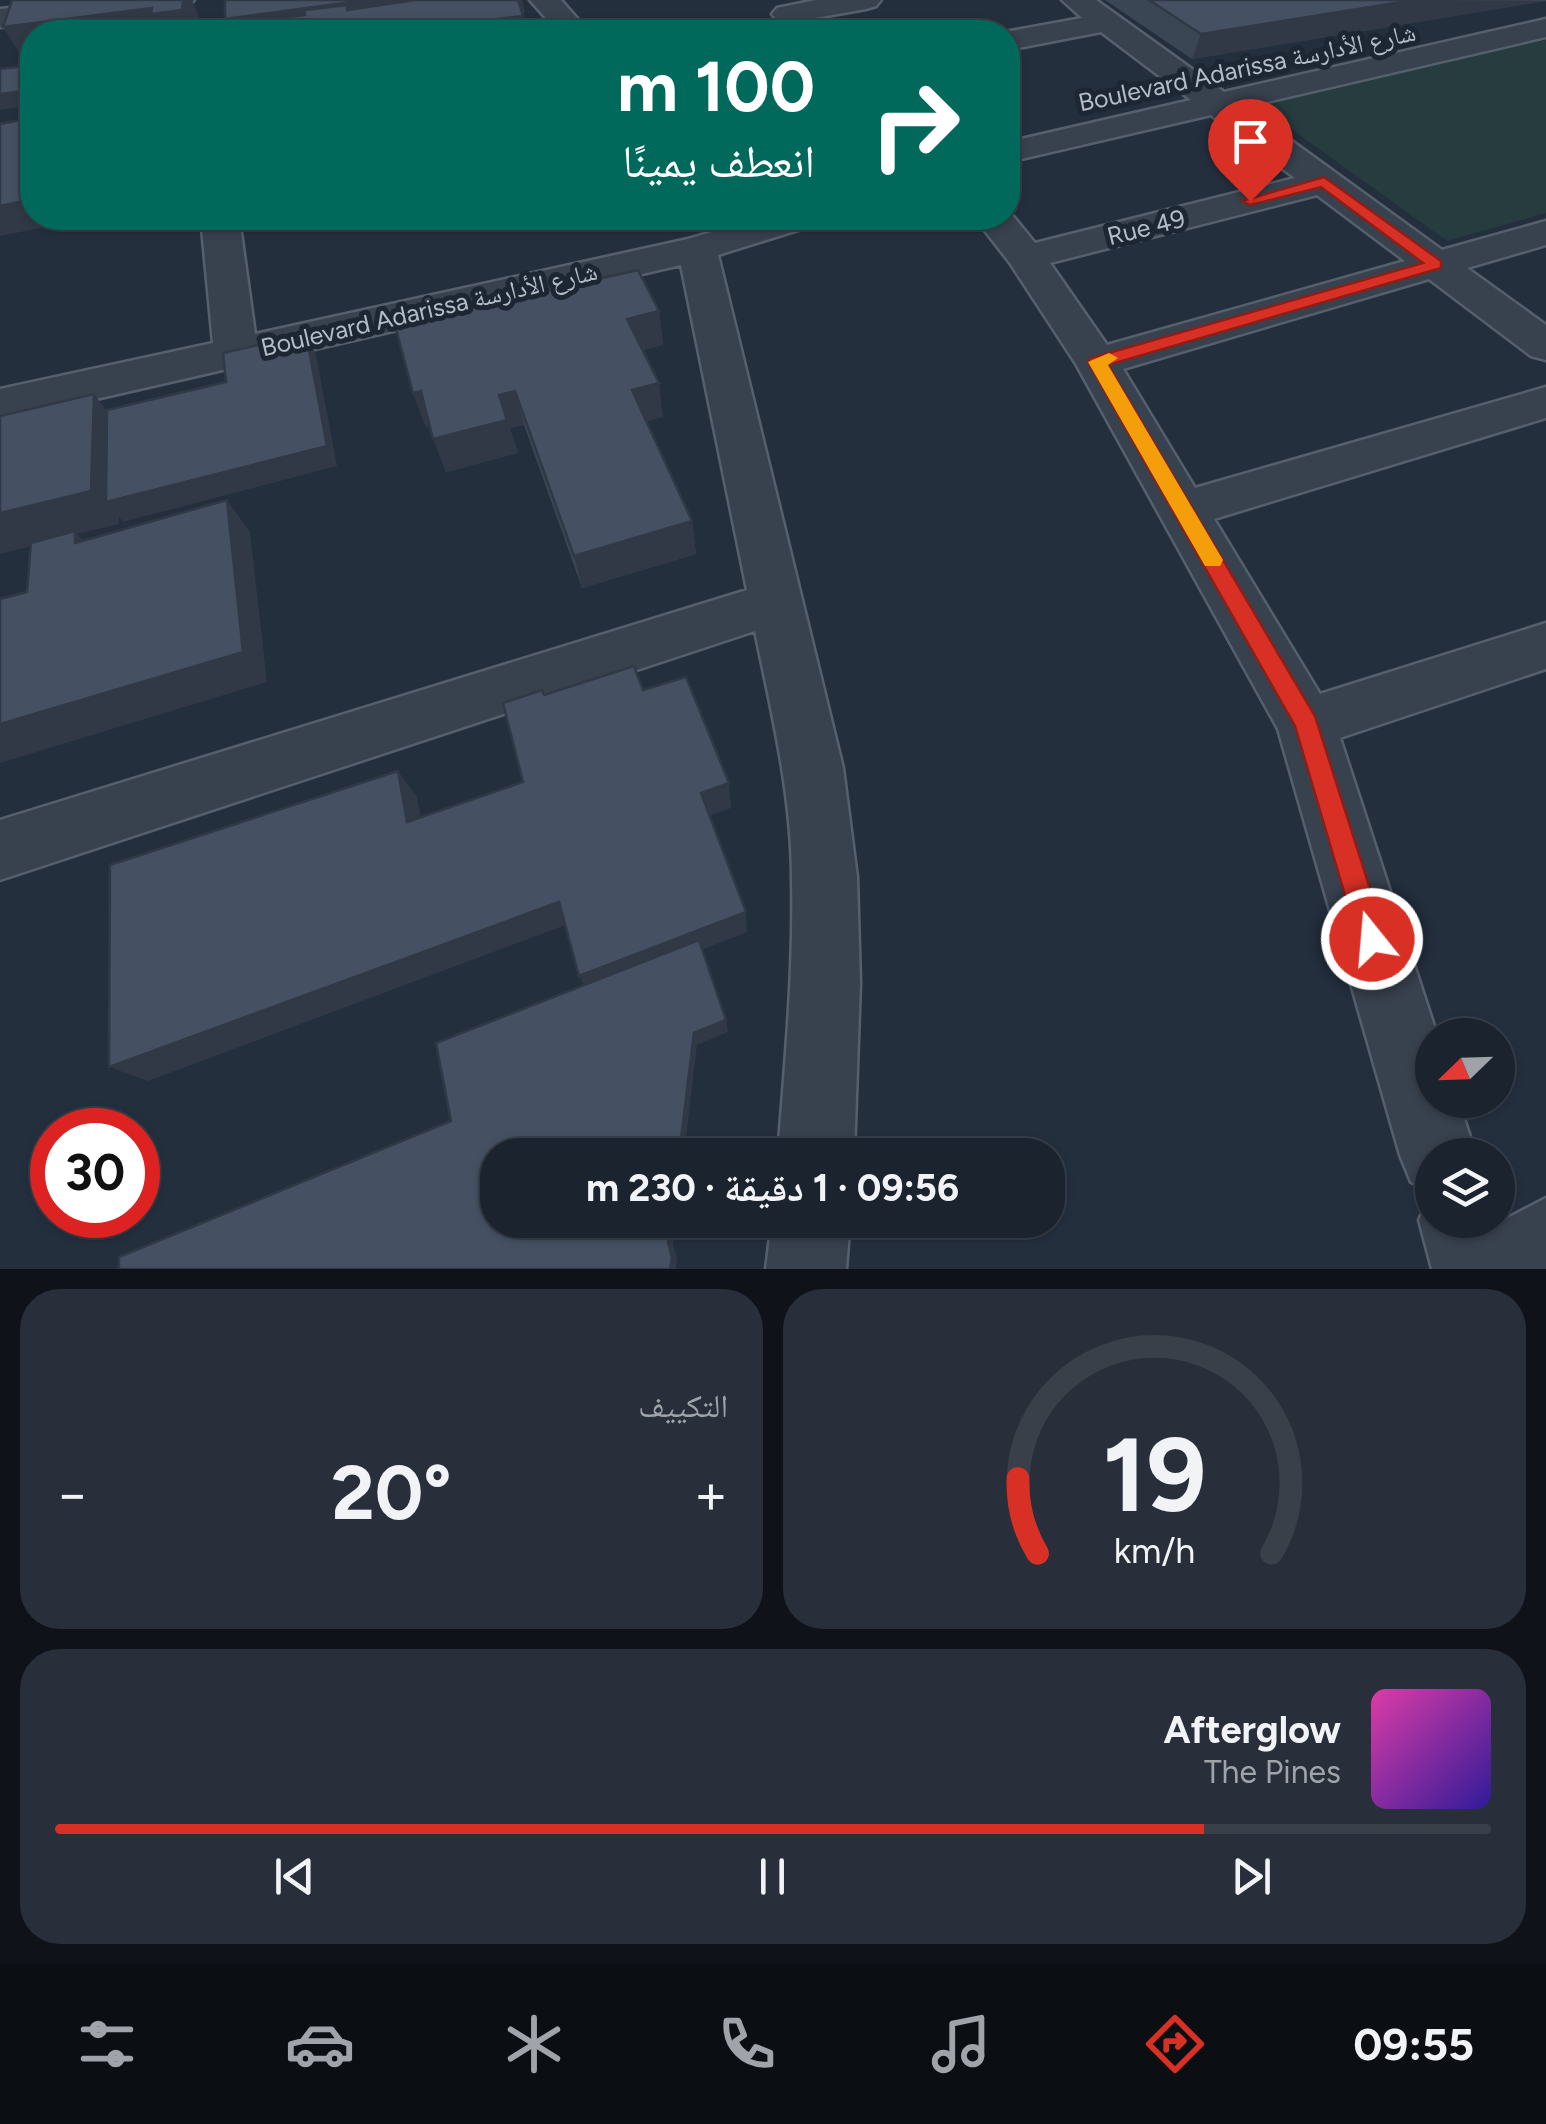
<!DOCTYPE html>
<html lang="ar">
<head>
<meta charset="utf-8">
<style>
  body { margin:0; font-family:Figtree,"Noto Naskh Arabic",sans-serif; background:#282f3a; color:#f1f3f6; direction:rtl; height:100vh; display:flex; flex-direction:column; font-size:38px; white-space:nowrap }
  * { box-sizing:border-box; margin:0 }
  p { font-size:32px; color:#a0a4aa }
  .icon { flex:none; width:55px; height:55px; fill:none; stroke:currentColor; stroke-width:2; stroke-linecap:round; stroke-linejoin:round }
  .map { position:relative; height:1269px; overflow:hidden; direction:ltr }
  .side { display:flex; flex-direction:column; gap:20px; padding:20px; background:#0f1319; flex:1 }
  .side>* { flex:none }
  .top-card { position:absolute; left:20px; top:20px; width:1000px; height:210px; border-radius:40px; box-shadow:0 2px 8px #0004,0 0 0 2px #39404a; direction:rtl; background:#00695c; color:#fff; overflow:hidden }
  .needle { width:65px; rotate:247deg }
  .controls { position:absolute; left:1415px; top:1018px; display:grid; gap:20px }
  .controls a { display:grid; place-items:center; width:100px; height:100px; border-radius:50%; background:#1b232e; box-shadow:0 2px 8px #0004,0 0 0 2px #39404a; font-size:50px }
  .speed { position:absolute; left:30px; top:1108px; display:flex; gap:20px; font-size:50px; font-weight:700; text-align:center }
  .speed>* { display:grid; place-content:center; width:130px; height:130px; border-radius:50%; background:#1b232e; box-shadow:0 2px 8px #0004,0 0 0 2px #39404a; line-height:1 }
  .speed .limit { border:15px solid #d22; background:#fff; color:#111 }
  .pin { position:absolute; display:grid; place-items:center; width:85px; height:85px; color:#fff; margin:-102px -42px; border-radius:50% 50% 50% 0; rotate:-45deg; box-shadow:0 0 10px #0007 }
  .pin .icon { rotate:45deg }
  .me { position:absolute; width:110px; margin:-55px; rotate:343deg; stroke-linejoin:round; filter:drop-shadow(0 0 8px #0008) }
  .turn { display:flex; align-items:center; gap:35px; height:210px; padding:0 40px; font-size:45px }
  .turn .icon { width:130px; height:130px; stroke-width:2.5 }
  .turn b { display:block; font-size:70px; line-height:85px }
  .big { font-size:75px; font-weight:700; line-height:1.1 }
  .side .tile { flex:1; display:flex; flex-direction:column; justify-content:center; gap:15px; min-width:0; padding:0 35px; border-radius:40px; background:#282f3a }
  .side .dial { align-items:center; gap:0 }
  .dial svg { height:260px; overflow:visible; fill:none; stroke:#39404a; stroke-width:7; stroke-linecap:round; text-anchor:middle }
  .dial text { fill:#f1f3f6; stroke:none }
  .song { display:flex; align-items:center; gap:30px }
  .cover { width:120px; height:120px; border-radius:15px; background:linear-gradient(135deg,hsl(320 70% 55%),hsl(250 70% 35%)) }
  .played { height:10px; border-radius:5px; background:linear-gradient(90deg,#d93025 80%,#39404a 80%) }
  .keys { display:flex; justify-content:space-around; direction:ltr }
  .heat { display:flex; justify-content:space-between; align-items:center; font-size:55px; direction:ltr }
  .side .tiles { flex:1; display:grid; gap:20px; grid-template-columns:1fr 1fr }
  .tile:last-child { grid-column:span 2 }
  .trip { position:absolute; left:480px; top:1138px; width:585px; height:100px; border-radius:40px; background:#1b232e; box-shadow:0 2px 8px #0004,0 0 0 2px #39404a; font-weight:700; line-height:100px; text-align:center; direction:rtl }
  .menu { display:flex; height:160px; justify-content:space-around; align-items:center; background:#0b0e12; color:#a0a4aa }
  .menu .icon { width:70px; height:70px }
  .menu .active { color:#d93025 }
  .menu b { font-size:45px; color:#f1f3f6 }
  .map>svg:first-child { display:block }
  .green { fill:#263c3f }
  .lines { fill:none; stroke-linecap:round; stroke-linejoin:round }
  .minor-casing { stroke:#565f6c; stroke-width:5 }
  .minor { fill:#38414e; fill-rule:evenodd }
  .wall { fill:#3b4654 }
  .shaded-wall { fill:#303945 }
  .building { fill:#455162; stroke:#303945; stroke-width:2.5 }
  .route { fill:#d93025; stroke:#8d1f18; stroke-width:2.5 }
  .slow { fill:#f59e0b }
  .labels { text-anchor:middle; stroke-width:10; stroke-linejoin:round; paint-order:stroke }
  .far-street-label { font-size:25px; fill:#b4bcc9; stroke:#1d2633 }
</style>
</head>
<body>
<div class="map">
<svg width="1546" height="1269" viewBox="0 0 1546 1269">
  <rect width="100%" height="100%" fill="#242f3e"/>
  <path class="green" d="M1546,40V213L1447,241L1252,101Z"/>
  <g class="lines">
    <defs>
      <path id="minor" d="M91,0H194L189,6L179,9L0,27V9Z
        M530,0H561L589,32H558Z
        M816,0H881L876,6L866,9L787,23L777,20L772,14L777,8Z
        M1062,0H1096L1224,92L1546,19V37L1245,107L1442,250L1546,221V245L1467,268L1546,325V360L1531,356L1429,279L1123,369L1195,488L1546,387V418L1214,519L1320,694L1546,623V669L1340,738L1437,1035H1432V1100H1458L1476,1155H1432V1191L1411,1182L1400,1155L1278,729L1076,364L1010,263L975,218H1008V210L1035,243L1295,178L1211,115L1008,162V142L1191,100L1101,32L1008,50L1005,32L1082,18ZM1317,195L1405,261L1107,345L1050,263Z
        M201,218H239L255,334L688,239L760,218H817L811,226L718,255L843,768L857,877L860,983L854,1155H778C785,1064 794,972 792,880C792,796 772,713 755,631L0,880V820L747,590L681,265L0,421V389L213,343Z
        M1432,1191V1220L1498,1223L1546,1198V1269H1432L1419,1220Z
        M772,1220H850L846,1269H766Z"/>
    </defs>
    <use href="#minor" class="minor-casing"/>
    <use href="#minor" class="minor"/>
  </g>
  <path class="wall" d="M1105,0H1546V1L1192,59Z
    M659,311L663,345L643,350L663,417L646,421L692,521L696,554L582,588L524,425L510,428L518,453L446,472L430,426L426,427L413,393Z"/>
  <path class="shaded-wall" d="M183,0H192L199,16L197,32H32V57L23,59L3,27Z
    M367,0H457L230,32L225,19Z
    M475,0H522L525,13L464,22Z
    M1414,0L1546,1L1192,59L1201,34Z
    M523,16L526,32H384Z
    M32,90V105L0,110V94Z
    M32,199V218H91L0,236V206Z
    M659,311L663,345L632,353L627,319Z
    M306,334L316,355L337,466L123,522L119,517V524L77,534L104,563L75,543V535L0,554V513L94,394L120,428L119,498Z
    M659,383L663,417L637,424L632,390Z
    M421,391L434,425L426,427L413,393Z
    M515,391L524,425L510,428L518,453L446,472L433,439L499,395Z
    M227,500L250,532L267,682L0,763V724Z
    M692,521L696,554L582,588L574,556Z
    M398,771L417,797L426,846L407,822Z
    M729,783L731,808L704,818L701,793Z
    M559,902L571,923L148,1081L109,1067Z
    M746,912L747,932L590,994L579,976Z
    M726,1020L728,1032L697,1045L684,1155H679L694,1033Z
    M671,1220H676L673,1244L677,1260L676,1269H670L668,1242Z"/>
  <path class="building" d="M12,0H183L182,10L151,14L152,8L3,27Z
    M225,0H367L225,19Z
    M415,0H518L523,16L384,32H213L214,26L305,15V10L347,5V10Z
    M1149,0H1414L1201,34Z
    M32,65V90L0,94V69Z
    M32,118V199L0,206V124Z
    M638,270L659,311L627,319L659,383L632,390L692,521L574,556L515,391L499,395L507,420L433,439L421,391L413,393L395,325Z
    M306,334L327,446L106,502L107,410L226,382L223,353Z
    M94,394L91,491L0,513V416Z
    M227,500L243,652L0,724V599L27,592L31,543L75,531V543Z
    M634,666L643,690L686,677L729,783L701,793L746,912L579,976L559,902L109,1067L110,865L398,771L407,822L523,782L503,703L542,690L544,695Z
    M699,940L726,1020L694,1033L679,1155H498V1220H671L668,1242L672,1258L670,1269H119V1257L451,1121L436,1043Z"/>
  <path class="route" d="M1324,177L1441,261V268L1108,365L1315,716L1386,939L1382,949L1372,953L1362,949L1358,939L1295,726L1088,362L1091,358L1423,263L1321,187L1250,205L1242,201Z"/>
  <path class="slow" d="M1109,353L1118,358L1108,365L1220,555L1223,560L1220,566H1205L1088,362Z"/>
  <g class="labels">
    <g class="far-street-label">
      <text transform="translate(1247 67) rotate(-12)" y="9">Boulevard Adarissa شارع الأدارسة</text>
      <text transform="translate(1146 227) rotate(-14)" y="9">Rue 49</text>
      <text transform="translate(429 309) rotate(-13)" y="9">Boulevard Adarissa شارع الأدارسة</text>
    </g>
  </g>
</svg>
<div class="controls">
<a><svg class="needle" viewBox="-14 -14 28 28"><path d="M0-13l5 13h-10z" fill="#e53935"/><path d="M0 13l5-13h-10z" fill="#a0a4aa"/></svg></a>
<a><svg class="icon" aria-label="layers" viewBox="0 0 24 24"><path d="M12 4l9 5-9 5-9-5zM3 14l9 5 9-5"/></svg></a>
</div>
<div class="speed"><div class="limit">30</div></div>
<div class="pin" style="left:1250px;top:201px;background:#d93025"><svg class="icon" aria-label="arrive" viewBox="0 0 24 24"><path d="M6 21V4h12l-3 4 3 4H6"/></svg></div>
<svg class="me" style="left:1372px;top:939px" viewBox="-20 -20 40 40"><circle r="17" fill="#d93025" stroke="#fff" stroke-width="3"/><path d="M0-11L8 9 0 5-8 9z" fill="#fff"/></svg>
<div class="trip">09:56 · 1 دقيقة · 230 m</div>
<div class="top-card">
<div class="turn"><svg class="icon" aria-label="right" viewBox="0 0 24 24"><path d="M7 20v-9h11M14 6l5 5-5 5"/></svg><div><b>100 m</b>انعطف يمينًا</div></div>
</div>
</div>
<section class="side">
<div class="tiles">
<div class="tile dial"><svg viewBox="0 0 100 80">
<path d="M14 69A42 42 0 1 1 86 69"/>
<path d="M14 69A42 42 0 0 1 8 46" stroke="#d93025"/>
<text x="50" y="56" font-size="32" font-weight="700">19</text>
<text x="50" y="72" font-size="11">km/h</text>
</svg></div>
<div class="tile"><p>التكييف</p>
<div class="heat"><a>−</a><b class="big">20°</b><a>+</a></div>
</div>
<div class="tile">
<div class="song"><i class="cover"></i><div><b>Afterglow</b><p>The Pines</p></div></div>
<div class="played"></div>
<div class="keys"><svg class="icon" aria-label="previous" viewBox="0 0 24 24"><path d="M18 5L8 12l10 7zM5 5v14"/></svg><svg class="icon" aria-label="pause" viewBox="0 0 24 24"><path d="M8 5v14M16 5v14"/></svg><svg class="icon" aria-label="next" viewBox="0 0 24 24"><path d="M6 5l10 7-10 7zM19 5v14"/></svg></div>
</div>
</div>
</section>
<nav class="menu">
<b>09:55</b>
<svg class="icon active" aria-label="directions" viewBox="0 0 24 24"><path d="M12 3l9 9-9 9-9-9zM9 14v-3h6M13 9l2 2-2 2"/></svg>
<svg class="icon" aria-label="music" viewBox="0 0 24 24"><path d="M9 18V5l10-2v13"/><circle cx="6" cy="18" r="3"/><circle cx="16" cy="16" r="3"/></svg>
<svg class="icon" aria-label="phone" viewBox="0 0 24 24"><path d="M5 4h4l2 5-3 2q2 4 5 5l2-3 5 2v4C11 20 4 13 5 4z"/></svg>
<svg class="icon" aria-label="climate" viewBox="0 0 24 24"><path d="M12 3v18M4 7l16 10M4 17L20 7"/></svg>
<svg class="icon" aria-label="car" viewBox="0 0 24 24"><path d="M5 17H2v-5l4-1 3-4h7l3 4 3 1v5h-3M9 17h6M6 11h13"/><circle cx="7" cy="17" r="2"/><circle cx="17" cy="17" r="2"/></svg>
<svg class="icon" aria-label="filters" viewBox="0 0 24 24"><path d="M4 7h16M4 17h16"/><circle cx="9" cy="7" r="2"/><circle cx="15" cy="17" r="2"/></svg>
</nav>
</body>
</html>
